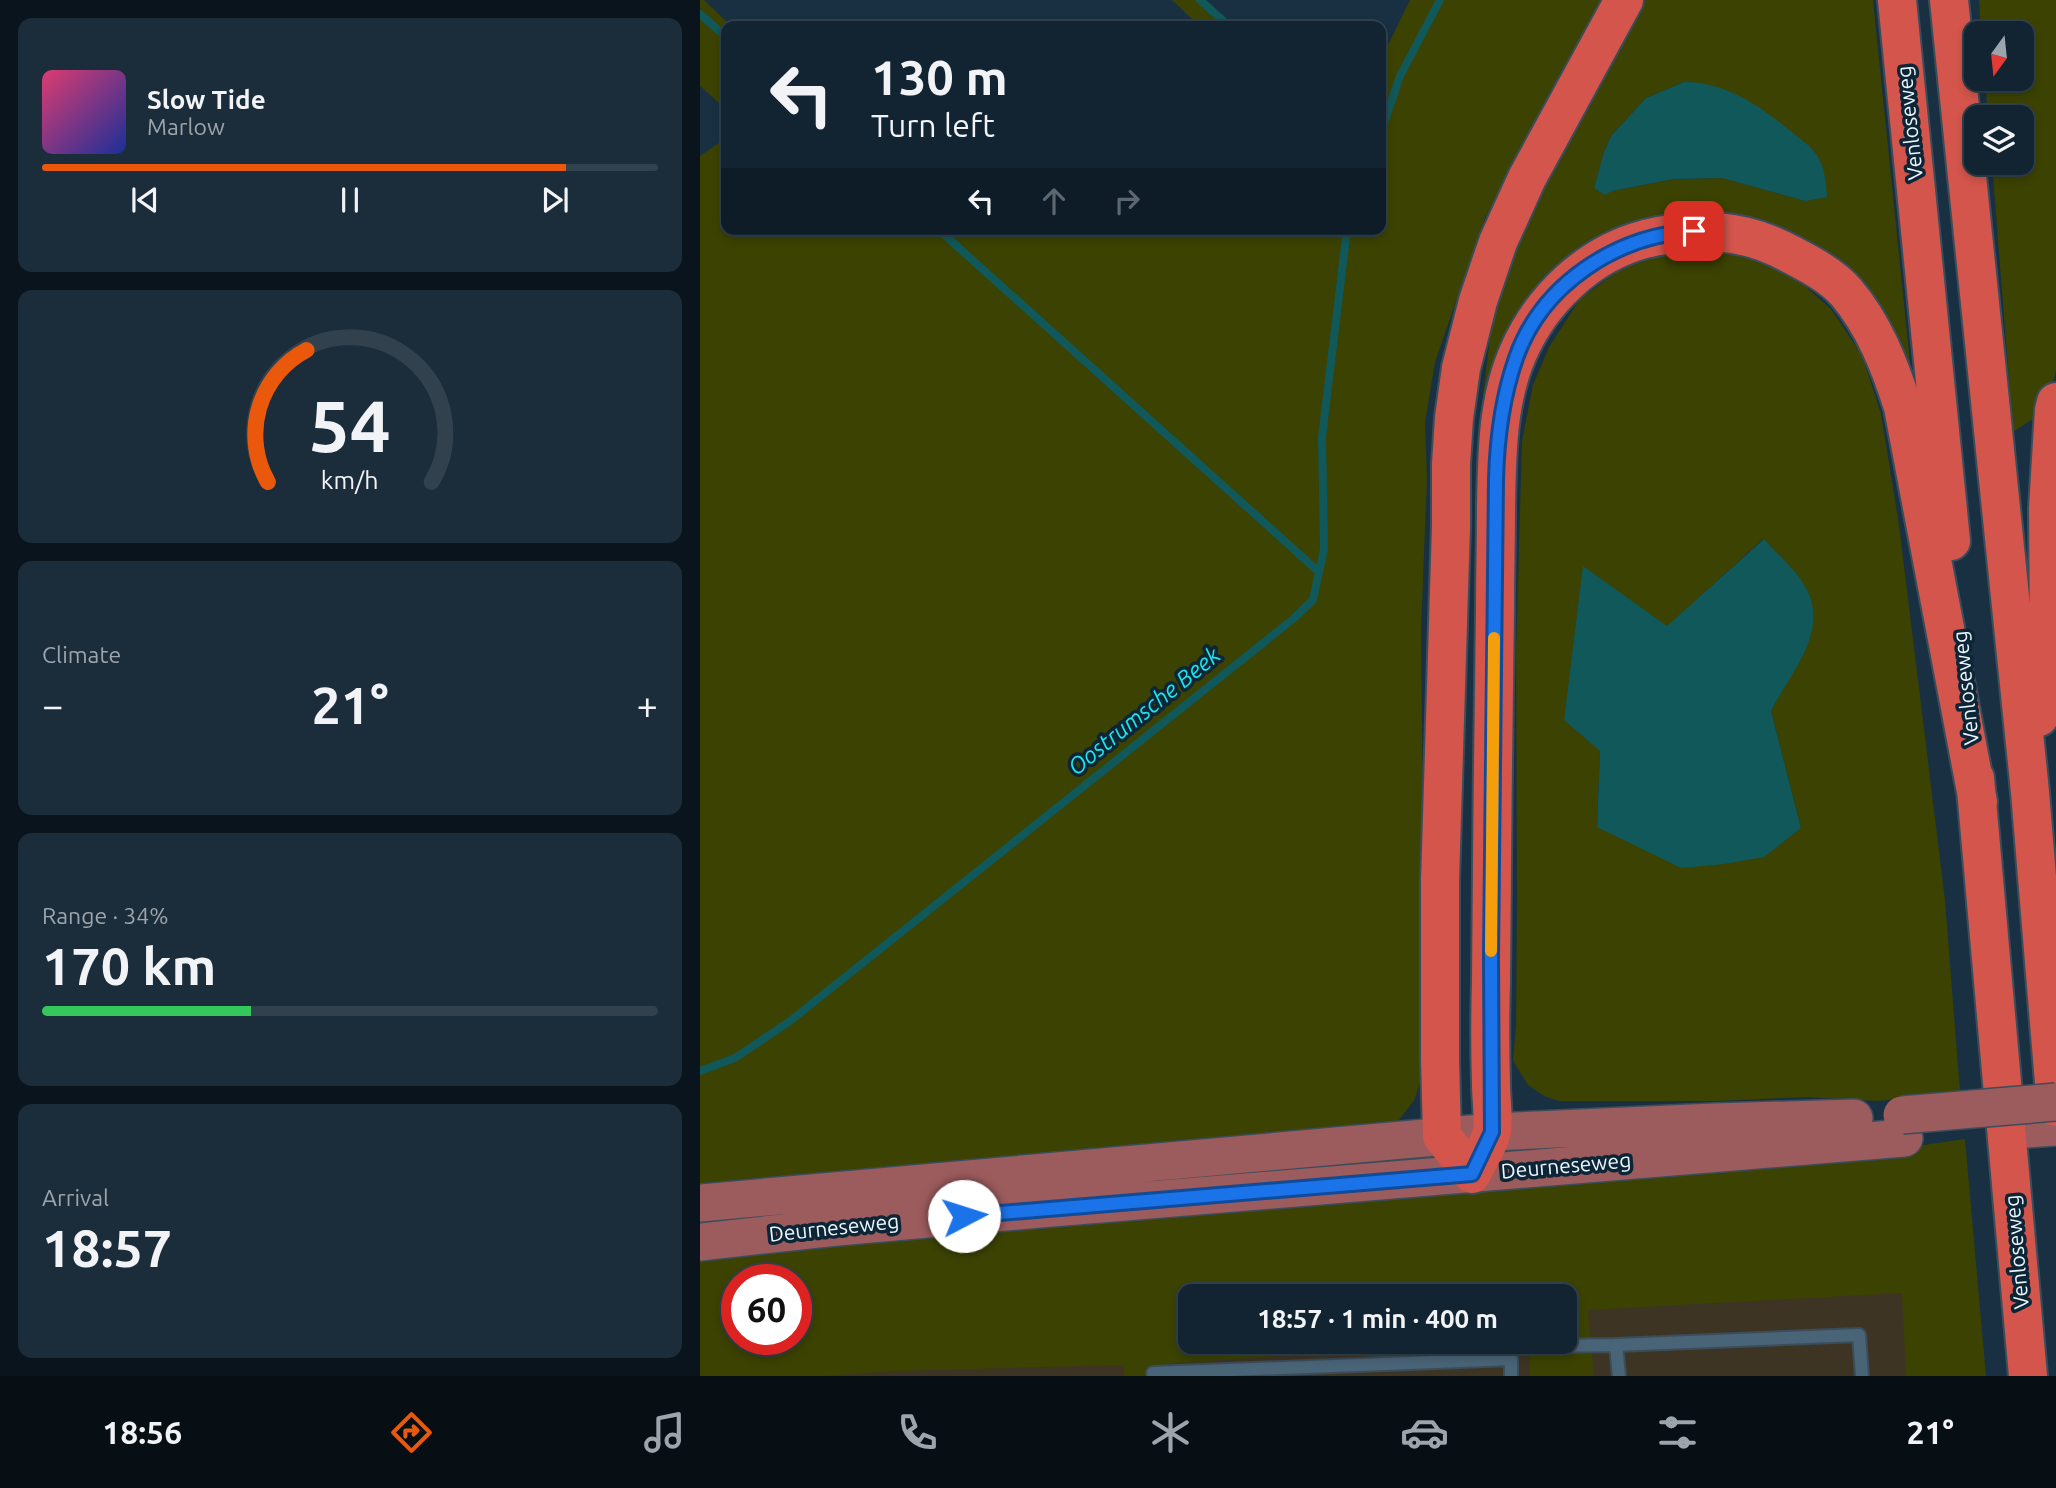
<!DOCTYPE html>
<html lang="en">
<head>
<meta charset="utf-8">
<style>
  body { margin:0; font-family:Ubuntu,sans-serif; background:#1b2c3a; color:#f1f3f6; height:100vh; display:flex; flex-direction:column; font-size:26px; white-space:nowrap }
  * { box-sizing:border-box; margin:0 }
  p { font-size:23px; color:#9ca4ac }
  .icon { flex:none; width:38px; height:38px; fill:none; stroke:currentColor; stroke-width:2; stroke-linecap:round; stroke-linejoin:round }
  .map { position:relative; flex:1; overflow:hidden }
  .side { display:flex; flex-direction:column; gap:18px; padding:18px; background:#0a141c; width:700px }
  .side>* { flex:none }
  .top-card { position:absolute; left:21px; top:21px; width:665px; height:214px; border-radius:14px; box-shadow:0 4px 10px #0003,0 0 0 2px #31414d; background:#122432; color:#f1f3f6; overflow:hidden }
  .needle { width:46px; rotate:195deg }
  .buttons { position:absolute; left:1264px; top:21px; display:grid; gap:14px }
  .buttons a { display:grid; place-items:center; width:70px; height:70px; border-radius:14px; background:#122432; box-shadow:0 4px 10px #0003,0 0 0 2px #31414d; font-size:35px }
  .speed { position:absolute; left:21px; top:1264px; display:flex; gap:14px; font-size:35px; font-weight:700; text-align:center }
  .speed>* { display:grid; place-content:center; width:91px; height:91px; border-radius:50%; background:#122432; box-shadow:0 4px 10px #0003,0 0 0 2px #31414d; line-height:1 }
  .speed .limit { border:10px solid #d22; background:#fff; color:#111 }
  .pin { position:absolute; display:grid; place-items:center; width:60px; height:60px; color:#fff; margin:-30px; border-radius:14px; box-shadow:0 4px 10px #0006 }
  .me { position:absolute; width:77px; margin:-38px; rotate:85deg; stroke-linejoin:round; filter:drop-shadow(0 0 5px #0008) }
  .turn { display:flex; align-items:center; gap:24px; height:147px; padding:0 35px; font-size:32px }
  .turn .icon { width:91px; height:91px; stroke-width:2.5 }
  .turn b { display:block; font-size:49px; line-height:60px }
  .lanes { display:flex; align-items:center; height:66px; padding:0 35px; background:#0003; justify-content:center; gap:35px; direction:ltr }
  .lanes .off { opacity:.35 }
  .big { font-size:52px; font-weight:700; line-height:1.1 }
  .side .card { flex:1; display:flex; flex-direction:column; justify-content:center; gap:10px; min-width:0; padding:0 24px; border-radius:14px; background:#1b2c3a }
  .side .dial { align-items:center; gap:0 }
  .dial svg { height:182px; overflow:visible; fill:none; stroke:#31414d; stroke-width:7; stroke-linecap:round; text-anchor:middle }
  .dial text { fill:#f1f3f6; stroke:none }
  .song { display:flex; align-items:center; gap:21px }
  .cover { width:84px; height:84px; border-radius:10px; background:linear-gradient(135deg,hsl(340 70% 55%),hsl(230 70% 35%)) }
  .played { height:7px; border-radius:4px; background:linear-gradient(90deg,#ea580c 85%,#31414d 85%) }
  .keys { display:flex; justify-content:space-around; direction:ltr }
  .heat { display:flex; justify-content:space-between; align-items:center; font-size:38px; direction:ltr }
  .charge { height:10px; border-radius:5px; background:linear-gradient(90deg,#34c759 34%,#31414d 0) }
  .trip { position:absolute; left:478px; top:1284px; width:399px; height:70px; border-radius:14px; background:#122432; box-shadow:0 4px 10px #0003,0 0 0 2px #31414d; font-weight:700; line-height:70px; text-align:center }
  .tab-bar { display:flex; height:112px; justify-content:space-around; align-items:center; background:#070e14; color:#9ca4ac }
  .tab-bar .icon { width:49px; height:49px }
  .tab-bar .on { color:#ea580c }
  .tab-bar b { font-size:32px; color:#f1f3f6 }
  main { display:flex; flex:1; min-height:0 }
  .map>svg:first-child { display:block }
  .industrial { fill:#3e3424; fill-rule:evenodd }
  .green { fill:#3b4202; fill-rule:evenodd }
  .water { fill:#10585a }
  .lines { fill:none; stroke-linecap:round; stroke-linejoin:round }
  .stream { stroke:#10585a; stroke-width:8 }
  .service-casing { stroke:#3a4d5b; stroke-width:16 }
  .primary-casing { stroke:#3a4d5b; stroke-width:40 }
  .motorway-casing { stroke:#3a4d5b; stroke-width:42 }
  .service { stroke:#4a6477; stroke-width:12 }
  .primary { stroke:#9c5b5d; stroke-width:37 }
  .motorway { stroke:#d3554b; stroke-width:38 }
  .primary-bridge-casing { stroke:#3a4d5b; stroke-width:40; stroke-linecap:butt }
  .primary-bridge { stroke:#9c5b5d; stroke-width:37 }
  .route-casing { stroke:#114b97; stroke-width:18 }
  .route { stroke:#1a73e8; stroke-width:12 }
  .slow { stroke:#f59e0b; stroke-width:12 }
  .labels { text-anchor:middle; stroke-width:7; stroke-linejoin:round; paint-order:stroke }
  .street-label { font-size:21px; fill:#edf6fd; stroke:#0d2637 }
  .water-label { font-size:23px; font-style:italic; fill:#1be6ec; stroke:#0d2637 }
</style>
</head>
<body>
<main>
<section class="side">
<div class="card">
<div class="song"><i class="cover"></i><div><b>Slow Tide</b><p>Marlow</p></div></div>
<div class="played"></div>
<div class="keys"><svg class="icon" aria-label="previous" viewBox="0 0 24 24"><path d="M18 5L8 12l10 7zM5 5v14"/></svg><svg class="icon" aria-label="pause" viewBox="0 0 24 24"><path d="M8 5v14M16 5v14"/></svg><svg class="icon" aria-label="next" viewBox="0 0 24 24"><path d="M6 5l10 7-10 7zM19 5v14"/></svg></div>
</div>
<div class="card dial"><svg viewBox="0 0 100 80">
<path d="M14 69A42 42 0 1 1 86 69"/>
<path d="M14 69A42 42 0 0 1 31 11" stroke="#ea580c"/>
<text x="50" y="56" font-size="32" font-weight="700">54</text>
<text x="50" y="72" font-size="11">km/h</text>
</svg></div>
<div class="card"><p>Climate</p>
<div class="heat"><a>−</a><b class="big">21°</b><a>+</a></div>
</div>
<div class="card"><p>Range · 34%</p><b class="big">170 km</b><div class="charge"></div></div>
<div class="card"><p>Arrival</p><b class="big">18:57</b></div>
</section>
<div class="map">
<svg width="1356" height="1376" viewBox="0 0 1356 1376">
  <rect width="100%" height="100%" fill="#183042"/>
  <path class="industrial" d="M1245,1229L1254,1376H0V1269ZM37,1279H96V1339H37ZM490,1297H864V1342H490Z"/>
  <path class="green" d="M0,0H4L31,26H26V109L0,86Z
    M472,0H504L531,26H496L497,24Z
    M710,0H908L785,218L735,362L725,422L727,479L721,631L724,898L728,1055L715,1099L696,1124L0,1187V156L26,138V229H681V59Z
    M940,0H1173L1215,412L1139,269L941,229L800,360L783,396L794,303L810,251ZM984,82C1032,83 1082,122 1116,154L1105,201L1022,178L974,179L912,191L894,188L904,152L911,136L946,98Z
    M1279,0H1356V371L1345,411L1313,432L1292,163H1321V117H1288L1285,79H1321V33H1281Z
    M1015,249L1045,257L1075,268L1104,285L1131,309L1162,355L1181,414L1199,525L1245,900L1260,1092L1178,1101L1106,1097L1018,1101H859L844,1096L828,1085L813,1061L816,1025L817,904L816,653L822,441L833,385L849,347L880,299L918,271L953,257L984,250ZM1063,539L1081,692L1071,711L1101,828L897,827L900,751L883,567L967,627Z
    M1265,1139L1286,1376H1206L1202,1293L888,1310L894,1376H830L829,1342H864V1297H490V1342H779L477,1363L446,1369V1376H424L423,1365L197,1371L123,1376H0V1254L1189,1150ZM37,1279H96V1339H37Z"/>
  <path class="water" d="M984,82C1026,82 1060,106 1092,132C1100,139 1111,146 1116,154C1125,167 1126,182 1127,197L1105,201L1022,178L974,179L912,191L905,195L894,188L904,152L911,136L946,98Z
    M1064,539C1076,553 1093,567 1103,583C1133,628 1091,672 1071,711L1101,828L1064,857L1024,864L981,868L897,827L900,751L864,720L883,566L967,626Z"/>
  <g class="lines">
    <path class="stream" d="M500,0L529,26
      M0,14L26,37
      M681,132L700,76L740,0
      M238,229L619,572
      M0,1071L35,1058L90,1021L593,619L613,600L624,549L622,437L647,229"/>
    <defs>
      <path id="service" d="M848,1346L916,1345
        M454,1376L453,1373L811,1359V1376
        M919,1376L916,1345L1159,1335L1162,1376"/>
      <path id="primary" d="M1328,1129L1356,1127
        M0,1203L792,1132L1014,1122L1154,1118
        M0,1242L137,1227L340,1209L1204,1138"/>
      <path id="motorway" d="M924,0L827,178L798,242L778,301L761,368L754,418L751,464V526L740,881V1060L742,1136L772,1174C778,1161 789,1145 792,1131C794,1117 791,1099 791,1084C790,1050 790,1016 791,982C792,857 793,733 795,608C795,574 796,540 796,507C797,455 797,401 818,353C841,300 888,254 945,239C996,227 1043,228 1090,254C1109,264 1131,275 1146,292C1174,325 1190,366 1203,407L1278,802
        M1197,0L1251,541
        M1249,0L1330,792L1356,1107
        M1339,717L1349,626L1348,508L1354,410L1356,402
        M1275,778L1328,1376"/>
    </defs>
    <use href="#service" class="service-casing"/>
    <use href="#primary" class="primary-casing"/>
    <use href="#motorway" class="motorway-casing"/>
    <use href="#service" class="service"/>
    <use href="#primary" class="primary"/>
    <use href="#motorway" class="motorway"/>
    <defs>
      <path id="primary-bridge" d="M1202,1115L1356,1102"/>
    </defs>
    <use href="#primary-bridge" class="primary-bridge-casing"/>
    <use href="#primary-bridge" class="primary-bridge"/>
  </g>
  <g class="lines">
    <defs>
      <path id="route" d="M264,1216L772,1174L792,1132L791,956L796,480C797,438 802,398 816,358C842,284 917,235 994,231"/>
    </defs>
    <use href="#route" class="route-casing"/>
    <use href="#route" class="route"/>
    <path class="slow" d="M791,951L794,638"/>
  </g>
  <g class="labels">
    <g class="street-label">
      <text transform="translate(1210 123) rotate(-96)" y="7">Venloseweg</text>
      <text transform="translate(1266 688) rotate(-96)" y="7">Venloseweg</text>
      <text transform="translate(866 1166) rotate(-5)" y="7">Deurneseweg</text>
      <text transform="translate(134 1228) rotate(-6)" y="7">Deurneseweg</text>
      <text transform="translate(1317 1252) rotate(-95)" y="7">Venloseweg</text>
    </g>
    <g class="water-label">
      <text transform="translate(444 711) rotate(-39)" y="8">Oostrumsche Beek</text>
    </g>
  </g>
</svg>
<div class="buttons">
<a><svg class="needle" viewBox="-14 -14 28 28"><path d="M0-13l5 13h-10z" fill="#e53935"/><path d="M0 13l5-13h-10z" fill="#9ca4ac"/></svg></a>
<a><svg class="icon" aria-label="layers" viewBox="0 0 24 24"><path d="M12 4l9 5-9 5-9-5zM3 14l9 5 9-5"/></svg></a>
</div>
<div class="speed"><div class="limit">60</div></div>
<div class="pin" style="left:994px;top:231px;background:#d93025"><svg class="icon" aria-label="arrive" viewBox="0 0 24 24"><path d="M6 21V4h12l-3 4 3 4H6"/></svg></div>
<svg class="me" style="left:264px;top:1216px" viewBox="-20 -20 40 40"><circle r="19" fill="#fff"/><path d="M0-13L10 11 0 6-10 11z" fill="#1a73e8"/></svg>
<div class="trip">18:57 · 1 min · 400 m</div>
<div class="top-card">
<div class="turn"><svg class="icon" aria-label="left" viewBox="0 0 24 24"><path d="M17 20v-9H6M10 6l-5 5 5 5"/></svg><div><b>130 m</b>Turn left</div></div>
<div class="lanes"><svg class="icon" aria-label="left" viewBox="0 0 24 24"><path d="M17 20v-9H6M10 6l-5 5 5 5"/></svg><svg class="icon off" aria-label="ahead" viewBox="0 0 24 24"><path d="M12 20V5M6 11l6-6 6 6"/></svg><svg class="icon off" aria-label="right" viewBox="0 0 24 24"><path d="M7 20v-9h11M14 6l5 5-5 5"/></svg></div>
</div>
</div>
</main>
<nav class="tab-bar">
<b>18:56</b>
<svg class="icon on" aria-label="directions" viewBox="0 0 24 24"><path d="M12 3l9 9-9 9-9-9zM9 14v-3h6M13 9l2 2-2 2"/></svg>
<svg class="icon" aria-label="music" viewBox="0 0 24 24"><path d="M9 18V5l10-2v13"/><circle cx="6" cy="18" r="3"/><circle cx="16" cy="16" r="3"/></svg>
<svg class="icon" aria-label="phone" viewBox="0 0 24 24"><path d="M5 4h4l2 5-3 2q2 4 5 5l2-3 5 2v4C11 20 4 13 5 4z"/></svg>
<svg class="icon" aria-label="climate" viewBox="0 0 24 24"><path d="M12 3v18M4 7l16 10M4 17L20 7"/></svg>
<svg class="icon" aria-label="car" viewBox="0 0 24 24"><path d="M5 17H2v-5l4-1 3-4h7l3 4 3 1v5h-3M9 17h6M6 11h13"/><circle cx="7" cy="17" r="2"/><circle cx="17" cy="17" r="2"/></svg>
<svg class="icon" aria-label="filters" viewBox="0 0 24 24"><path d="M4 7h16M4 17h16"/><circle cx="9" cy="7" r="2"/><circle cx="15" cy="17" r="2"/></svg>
<b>21°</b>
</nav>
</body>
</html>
